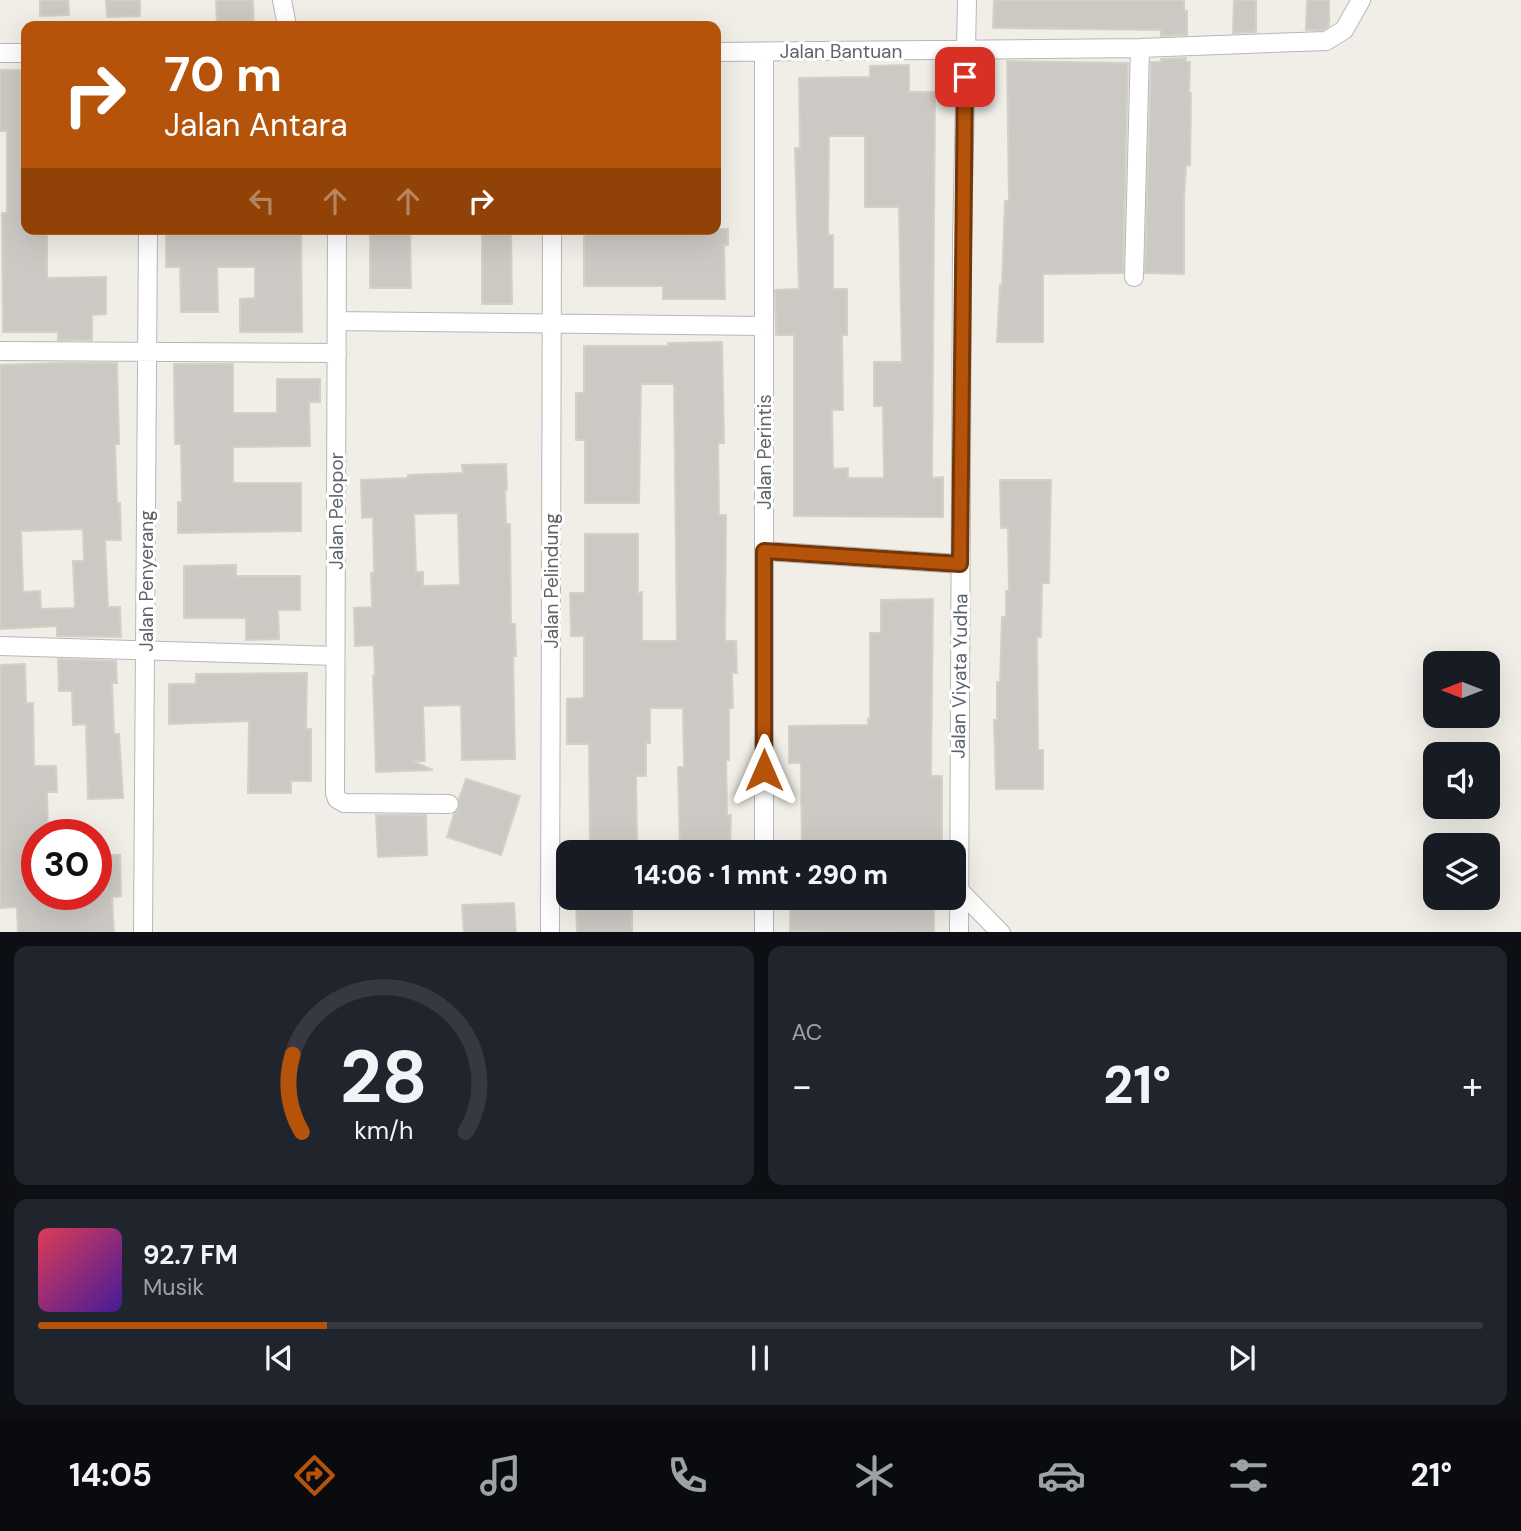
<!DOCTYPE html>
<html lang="id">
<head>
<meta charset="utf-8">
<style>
  body { margin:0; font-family:"DM Sans",sans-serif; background:#20242c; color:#f1f3f6; height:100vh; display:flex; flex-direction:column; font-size:26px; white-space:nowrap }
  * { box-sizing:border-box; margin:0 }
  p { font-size:23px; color:#9ea1a6 }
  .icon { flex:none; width:38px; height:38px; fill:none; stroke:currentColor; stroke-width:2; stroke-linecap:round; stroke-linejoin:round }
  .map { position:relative; height:932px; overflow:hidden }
  .side { display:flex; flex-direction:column; gap:14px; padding:14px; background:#0d0f14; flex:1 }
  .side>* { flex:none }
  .hud { position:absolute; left:21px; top:21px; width:700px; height:214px; border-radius:14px; box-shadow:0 7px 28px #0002; background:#b45309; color:#fff; overflow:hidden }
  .needle { width:46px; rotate:270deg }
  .controls { position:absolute; left:1423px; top:651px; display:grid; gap:14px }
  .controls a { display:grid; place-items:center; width:77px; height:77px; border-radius:14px; background:#171b24; box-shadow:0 7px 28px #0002; font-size:35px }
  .speed { position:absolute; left:21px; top:819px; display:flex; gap:14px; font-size:35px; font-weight:700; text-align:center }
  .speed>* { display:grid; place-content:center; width:91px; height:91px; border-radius:50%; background:#171b24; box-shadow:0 7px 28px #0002; line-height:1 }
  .speed .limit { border:10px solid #d22; background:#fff; color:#111 }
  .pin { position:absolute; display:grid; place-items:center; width:60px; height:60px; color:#fff; margin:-30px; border-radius:14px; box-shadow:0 4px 10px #0006 }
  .me { position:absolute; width:77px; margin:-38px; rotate:0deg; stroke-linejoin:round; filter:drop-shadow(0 0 5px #0008) }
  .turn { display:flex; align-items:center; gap:24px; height:147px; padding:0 28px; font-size:32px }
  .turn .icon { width:91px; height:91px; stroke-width:2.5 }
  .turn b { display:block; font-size:49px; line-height:60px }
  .lanes { display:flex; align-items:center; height:66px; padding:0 28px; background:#0003; justify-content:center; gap:35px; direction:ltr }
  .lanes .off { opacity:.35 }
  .big { font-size:52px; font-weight:800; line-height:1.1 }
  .side .widget { flex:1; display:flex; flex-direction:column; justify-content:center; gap:10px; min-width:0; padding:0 24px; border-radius:14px; background:#20242c }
  .side .dial { align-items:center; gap:0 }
  .dial svg { height:182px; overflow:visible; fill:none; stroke:#363941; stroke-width:7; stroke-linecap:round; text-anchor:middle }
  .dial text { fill:#f1f3f6; stroke:none }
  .song { display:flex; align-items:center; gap:21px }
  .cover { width:84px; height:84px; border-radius:10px; background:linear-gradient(135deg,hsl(350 70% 55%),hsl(260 70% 35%)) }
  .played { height:7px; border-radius:4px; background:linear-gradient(90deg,#b45309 20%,#363941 20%) }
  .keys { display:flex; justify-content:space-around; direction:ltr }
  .heat { display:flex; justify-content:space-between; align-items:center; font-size:38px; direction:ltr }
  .side .tiles { flex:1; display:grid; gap:14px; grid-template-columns:1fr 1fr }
  .widget:last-child { grid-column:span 2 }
  .trip { position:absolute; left:556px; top:840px; width:410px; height:70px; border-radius:14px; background:#171b24; box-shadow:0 7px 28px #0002; font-weight:800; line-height:70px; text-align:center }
  .dock { display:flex; height:112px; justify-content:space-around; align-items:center; background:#090b0e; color:#9ea1a6 }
  .dock .icon { width:49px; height:49px }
  .dock .on { color:#b45309 }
  .dock b { font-size:32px; color:#f1f3f6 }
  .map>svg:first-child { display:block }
  .building { fill:#ccc9c4; stroke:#d5d0c6; stroke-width:2; fill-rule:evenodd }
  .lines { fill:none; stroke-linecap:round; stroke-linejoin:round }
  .minor-casing { stroke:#b4b8bb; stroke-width:20 }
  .minor { stroke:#fff; stroke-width:18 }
  .route-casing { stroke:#753606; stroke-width:18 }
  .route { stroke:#b45309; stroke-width:12 }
  .labels { text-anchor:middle; stroke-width:6; stroke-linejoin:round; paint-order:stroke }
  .street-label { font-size:19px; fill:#5f6367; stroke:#fff }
</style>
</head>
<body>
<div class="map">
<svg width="1521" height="933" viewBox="0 0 1521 933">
  <rect width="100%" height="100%" fill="#f0eee7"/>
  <path class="building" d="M40,0H68L69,15L40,16Z
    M106,0H140V16L107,17Z
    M216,0H253L254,26H217Z
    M994,0H1184V11H1187V35L1161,36V30L993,28Z
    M1234,0H1256V32L1233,33Z
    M1307,0H1329V26L1323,30H1306Z
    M1186,58V62H1190L1189,93H1191L1190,165H1186L1184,197V274L1145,273L1151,62H1161V59Z
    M1007,61L1128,63L1123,273L1043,274V342H997L1000,285H1002L1005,201H1009Z
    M909,65V92H935L932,478L943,477V517L794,516V335H776L775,290L799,289L795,148H800L799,78L870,77V66ZM829,136H865V207H899L902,362H874V406H883L884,478H848V468L833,469L832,410H843L842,335H847V289H833V235H828Z
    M0,70H26V229H47V278L106,277V314L92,315V340H58V332H3L2,213H7V131H0Z
    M166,229H301L302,332H240V299L255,298V267H217L218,312H181L180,267H166Z
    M370,229H410L411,288H370Z
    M482,229H511L512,304H482Z
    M584,229H728V245H724L725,299H663V286H584Z
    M722,342L724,443H718L719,515H726L725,641H736L737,673H732L733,708H729V760H726L727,815H731L730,852H680L678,767H684L683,708H650V743H646V776H636L637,842H590L589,744H567V699L584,698V636H571L570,593H585V534H638V593L642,592V641H677L674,384H641L639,503H585V440H576V393H584V346H668V343Z
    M58,363H117L119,444H115L117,503H120L121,540H105L108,607H120L121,637L57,636V626L0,629V365ZM83,529L84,561H73L75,608L41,609L40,591L23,592L21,531Z
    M174,364H233V413H277V379H320V402H309L310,446L233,447V483H301V531L178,533V502H182L181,444H175Z
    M506,464L507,490H505L506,524H510L511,624H515L516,656H513L515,759L462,760L461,705L423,706L425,761H412L433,770L376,772L373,676H375L374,645L355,646L354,608L372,607L371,573H374L373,517L362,518L361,480L408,478V475L463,473L462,465ZM458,513L460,585L423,586V572H416L414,514Z
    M1000,480H1051L1049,583H1042L1041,637H1037L1038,750H1043V789H996L994,720H997V682H1000L1002,617H1006V591H1009L1008,528H1001Z
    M236,565V576H300V610H278L279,639L246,640V618H184V566Z
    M933,599L931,776H942V852H802L801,763H789V726L868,725V719H870V633H881V600Z
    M58,659L116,661L117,683H112L114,734H119L123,798L88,799L86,724L73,725L72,691H59Z
    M25,664L26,703H33L34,766H56L57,792H47L48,835H37V894H96V855H120L121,896L112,897L114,933H18L17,907L0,908V665Z
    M307,673L306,729H311V781H291V793H248L249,721L169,724V684H196V674Z
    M466,779L520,796L501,855L447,837L454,814L459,809V799Z
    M376,815H426L427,855L378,857Z
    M576,898H632V933H577Z
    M934,899V933L790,931V900Z
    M514,903L516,933H464L462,905Z"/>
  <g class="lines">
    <defs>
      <path id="minor" d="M282,0L287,26
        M716,52L1140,48L1326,41L1344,30L1361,0
        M0,53H26
        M337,229L335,793L337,799L344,803L449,804
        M1134,277L1140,48
        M337,321L764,326
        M0,351L337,353
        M764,551L960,564
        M0,646L335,656
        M764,852V52
        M958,889L1001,933
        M764,898V933
        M143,933L148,229
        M550,933L552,229
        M959,933L962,242L967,0"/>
    </defs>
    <use href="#minor" class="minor-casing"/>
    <use href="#minor" class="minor"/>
  </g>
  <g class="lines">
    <defs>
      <path id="route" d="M764,770V551L960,564L965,77"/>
    </defs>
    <use href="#route" class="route-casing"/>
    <use href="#route" class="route"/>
  </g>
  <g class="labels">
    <g class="street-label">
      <text x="841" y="58">Jalan Bantuan</text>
      <text transform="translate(764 452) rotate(-90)" y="7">Jalan Perintis</text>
      <text transform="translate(336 511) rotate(-90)" y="7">Jalan Pelopor</text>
      <text transform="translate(146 581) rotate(-90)" y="7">Jalan Penyerang</text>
      <text transform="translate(551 581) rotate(-90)" y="7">Jalan Pelindung</text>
      <text transform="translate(959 676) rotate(-89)" y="7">Jalan Viyata Yudha</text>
    </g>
  </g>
</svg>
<div class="controls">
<a><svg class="needle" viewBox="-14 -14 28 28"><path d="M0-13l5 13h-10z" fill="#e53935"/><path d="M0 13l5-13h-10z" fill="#9ea1a6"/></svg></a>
<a><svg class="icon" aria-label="sound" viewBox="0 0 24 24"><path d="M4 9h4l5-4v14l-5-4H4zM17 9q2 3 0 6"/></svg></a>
<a><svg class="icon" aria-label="layers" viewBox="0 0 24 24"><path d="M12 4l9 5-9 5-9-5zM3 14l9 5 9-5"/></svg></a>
</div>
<div class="speed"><div class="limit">30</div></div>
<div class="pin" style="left:965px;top:77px;background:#d93025"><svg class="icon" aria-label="arrive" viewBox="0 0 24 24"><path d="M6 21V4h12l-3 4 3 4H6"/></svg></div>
<svg class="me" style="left:764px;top:770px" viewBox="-20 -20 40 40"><path d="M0-17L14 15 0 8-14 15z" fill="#b45309" stroke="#fff" stroke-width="4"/></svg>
<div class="trip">14:06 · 1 mnt · 290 m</div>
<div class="hud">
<div class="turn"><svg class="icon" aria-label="right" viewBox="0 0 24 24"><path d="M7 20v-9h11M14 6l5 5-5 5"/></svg><div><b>70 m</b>Jalan Antara</div></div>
<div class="lanes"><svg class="icon off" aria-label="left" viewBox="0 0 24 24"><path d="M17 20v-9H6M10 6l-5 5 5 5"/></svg><svg class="icon off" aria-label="ahead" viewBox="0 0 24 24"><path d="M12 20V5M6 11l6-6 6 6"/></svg><svg class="icon off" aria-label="ahead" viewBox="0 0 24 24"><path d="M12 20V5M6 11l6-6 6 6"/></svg><svg class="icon" aria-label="right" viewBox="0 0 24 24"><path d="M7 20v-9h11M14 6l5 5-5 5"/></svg></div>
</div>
</div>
<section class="side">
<div class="tiles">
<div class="widget dial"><svg viewBox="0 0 100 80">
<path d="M14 69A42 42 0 1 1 86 69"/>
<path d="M14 69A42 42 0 0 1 10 35" stroke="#b45309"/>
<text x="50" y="56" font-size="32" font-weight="700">28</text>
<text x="50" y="72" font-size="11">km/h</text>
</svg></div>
<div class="widget"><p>AC</p>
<div class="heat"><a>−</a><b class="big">21°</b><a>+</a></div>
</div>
<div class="widget">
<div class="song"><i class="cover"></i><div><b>92.7 FM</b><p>Musik</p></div></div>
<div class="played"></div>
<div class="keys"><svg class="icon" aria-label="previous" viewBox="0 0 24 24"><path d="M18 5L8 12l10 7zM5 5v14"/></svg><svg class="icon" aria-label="pause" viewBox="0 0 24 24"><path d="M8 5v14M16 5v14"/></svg><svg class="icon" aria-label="next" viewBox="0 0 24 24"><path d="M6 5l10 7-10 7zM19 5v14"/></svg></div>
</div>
</div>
</section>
<nav class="dock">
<b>14:05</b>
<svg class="icon on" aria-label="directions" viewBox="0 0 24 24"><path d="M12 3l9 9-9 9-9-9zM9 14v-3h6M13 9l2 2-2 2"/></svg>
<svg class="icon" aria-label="music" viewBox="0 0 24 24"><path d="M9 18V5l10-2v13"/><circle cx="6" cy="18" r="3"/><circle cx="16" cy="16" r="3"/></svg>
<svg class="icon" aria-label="phone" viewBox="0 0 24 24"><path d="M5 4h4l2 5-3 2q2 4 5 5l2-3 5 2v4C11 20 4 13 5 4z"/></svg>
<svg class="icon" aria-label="climate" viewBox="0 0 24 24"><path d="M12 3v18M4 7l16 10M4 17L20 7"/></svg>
<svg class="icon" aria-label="car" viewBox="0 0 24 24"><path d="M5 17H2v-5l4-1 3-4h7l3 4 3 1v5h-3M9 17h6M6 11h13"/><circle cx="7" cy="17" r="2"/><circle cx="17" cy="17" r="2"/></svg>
<svg class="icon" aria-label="filters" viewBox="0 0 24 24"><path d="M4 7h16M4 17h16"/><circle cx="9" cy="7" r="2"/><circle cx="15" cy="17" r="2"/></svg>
<b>21°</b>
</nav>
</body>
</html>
